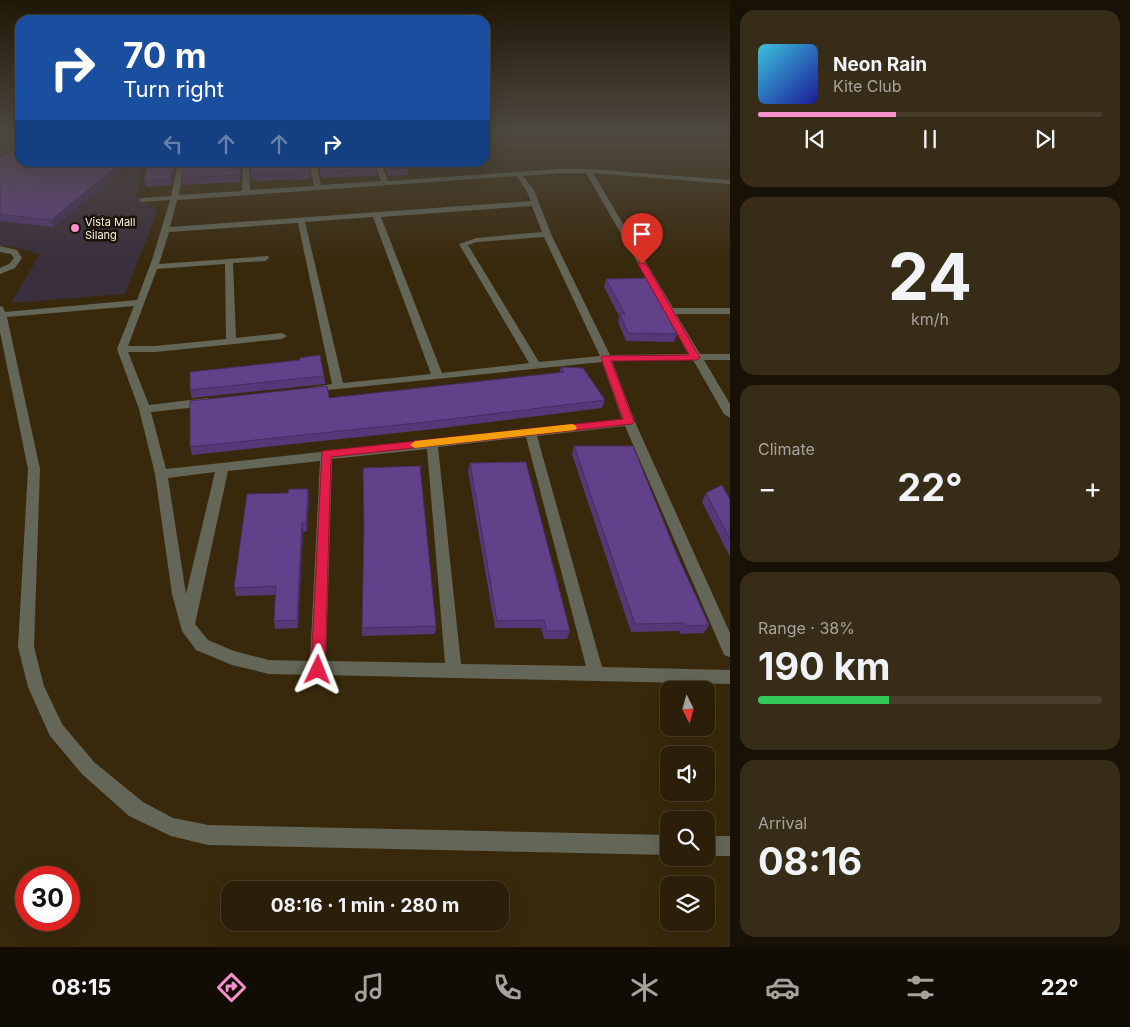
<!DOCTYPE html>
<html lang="en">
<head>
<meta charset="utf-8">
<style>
  body { margin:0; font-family:Inter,sans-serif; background:#372c17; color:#f1f3f6; height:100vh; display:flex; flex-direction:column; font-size:19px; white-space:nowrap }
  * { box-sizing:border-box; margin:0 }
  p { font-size:16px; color:#a6a29c }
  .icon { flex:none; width:28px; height:28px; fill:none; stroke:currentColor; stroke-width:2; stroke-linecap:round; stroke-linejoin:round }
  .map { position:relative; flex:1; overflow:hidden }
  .drawer { display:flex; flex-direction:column; gap:10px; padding:10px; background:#181105; width:400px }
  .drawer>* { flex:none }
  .guide { position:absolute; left:15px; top:15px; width:475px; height:152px; border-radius:15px; box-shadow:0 5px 20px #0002,0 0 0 1px #473d2a; background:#1a4fa0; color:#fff; overflow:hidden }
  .needle { width:32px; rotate:174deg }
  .fabs { position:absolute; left:660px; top:681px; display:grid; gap:10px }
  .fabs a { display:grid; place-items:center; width:55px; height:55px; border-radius:10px; background:#2b1f09; box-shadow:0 5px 20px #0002,0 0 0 1px #473d2a; font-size:25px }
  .speed { position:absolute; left:15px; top:866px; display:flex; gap:10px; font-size:25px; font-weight:700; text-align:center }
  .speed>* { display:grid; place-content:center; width:65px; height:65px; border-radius:50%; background:#2b1f09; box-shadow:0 5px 20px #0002,0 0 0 1px #473d2a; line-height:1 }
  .speed .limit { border:8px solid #d22; background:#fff; color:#111 }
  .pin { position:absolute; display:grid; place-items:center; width:42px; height:42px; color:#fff; margin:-51px -21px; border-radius:50% 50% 50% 0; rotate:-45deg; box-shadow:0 0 5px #0007 }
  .pin .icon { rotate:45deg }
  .me { position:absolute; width:55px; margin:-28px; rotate:2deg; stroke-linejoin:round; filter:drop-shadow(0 0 4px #0008) }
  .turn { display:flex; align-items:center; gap:18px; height:105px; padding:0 25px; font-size:22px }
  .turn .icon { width:65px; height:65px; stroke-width:2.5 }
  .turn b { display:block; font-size:35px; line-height:42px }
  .lanes { display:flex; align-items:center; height:48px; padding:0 25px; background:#0003; justify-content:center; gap:25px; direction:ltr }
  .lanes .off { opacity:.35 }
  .big { font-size:38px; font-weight:700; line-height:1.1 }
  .drawer .widget { flex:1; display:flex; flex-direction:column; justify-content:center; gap:8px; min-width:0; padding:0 18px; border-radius:15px; background:#372c17 }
  .drawer .dial { align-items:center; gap:0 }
  .dial b { font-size:65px; line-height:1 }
  .song { display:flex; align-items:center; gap:15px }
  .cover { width:60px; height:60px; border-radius:8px; background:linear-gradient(135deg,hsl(190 70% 55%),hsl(240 70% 35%)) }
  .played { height:5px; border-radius:2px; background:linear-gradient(90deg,#f790cd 40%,#473d2a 40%) }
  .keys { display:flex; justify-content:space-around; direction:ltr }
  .heat { display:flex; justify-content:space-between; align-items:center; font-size:28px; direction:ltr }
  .charge { height:8px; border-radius:4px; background:linear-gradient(90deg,#34c759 38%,#473d2a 0) }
  .trip { position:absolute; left:221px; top:881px; width:288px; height:50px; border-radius:15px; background:#2b1f09; box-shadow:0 5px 20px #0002,0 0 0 1px #473d2a; font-weight:700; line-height:50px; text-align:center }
  .menu { display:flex; height:80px; justify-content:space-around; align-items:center; background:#110c04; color:#a6a29c }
  .menu .icon { width:35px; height:35px }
  .menu .active { color:#f790cd }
  .menu b { font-size:22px; color:#f1f3f6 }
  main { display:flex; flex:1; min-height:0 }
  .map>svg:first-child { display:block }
  .commercial { fill:#3a2f3d }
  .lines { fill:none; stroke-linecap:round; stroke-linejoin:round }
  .street { fill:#646658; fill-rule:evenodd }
  .wall { fill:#543878 }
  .shaded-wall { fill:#452e61 }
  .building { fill:#62418b; stroke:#452e61 }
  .route { fill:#e11d48; stroke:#92132f }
  .slow { fill:#f59e0b }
  .poi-dot { fill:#f790cd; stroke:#1a1307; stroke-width:2 }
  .labels { text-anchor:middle; stroke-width:5; stroke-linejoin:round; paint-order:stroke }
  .far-poi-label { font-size:11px; fill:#fcf1e1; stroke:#1a1307; text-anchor:start }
</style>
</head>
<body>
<main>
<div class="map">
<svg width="730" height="947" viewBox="0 0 730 947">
  <rect width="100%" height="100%" fill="#39290c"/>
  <path class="commercial" d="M0,133H20V162L144,163L136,196L158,210L125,294L11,303L40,254L6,245L0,246Z"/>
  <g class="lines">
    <path class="street" d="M178,162H185L179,195L242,191L243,162H249L250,190L314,186L309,162H316L321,185L381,181L374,162H381L388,181L560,169H588L730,180V184L593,173L673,308H730V314H676L700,354H730V360H704L730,404V418L724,414L693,360L612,361L635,422L730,633V657L724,655L722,650L625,426L537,436L602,667L730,670V684L323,675L318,677L312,675L269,674L232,665L196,650L182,631L172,594L155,474L139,409L117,349L134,306L7,317L40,469L34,647L44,686L62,724L94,762L143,802L173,818L208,825L669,835V855L208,845L171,836L129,816L82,774L50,736L28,687L18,647L28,469L0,332V306L3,307L5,312L137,300L153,257L170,200L142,202L138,200L142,198L171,196ZM560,173H586L690,354L610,355L551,234L534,190L523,176ZM517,176L526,190L531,201L170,227L177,200ZM532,206L542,232L476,238L459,244L529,363L442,373L381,217ZM373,217L431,374L343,383L305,222ZM298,223L332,384L308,388L307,390L308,392L602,362L622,419L330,451L326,450L321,452L166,469L151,412L207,406L213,402L207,398L149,405L128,352H155L282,339L287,336L282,333L236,338L233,263L265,261L269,258L268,256L159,264L169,232ZM544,237L600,356L539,362L468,245L477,242ZM225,264L226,339L155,346H128L157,269ZM526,437L586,666L461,664L438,447ZM427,449L445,663L326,661L332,459ZM320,461L310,661L269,660L234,651L208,640L195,624L228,471ZM215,472L186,594L168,478Z
      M0,246L17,250L22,258L15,268L0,274V268L9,264L14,258L11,254L0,252Z
      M706,836H730V856H706Z"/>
  </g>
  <path class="wall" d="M0,158L20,162H132L54,227L0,221Z
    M177,162L171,185L146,187L144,180Z
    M241,162L240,182L183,185L181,178Z
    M318,162H375L377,170V176L321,178Z
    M383,162H406L408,168V175L388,176Z
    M310,172L311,179L252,181L251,175Z
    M606,279L677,334L674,342L626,341L618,322L619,316L604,287Z
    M300,360L324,376L325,384L192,398L190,390Z
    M561,367L605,400L602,408L434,429L192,455L190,447L559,373Z
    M574,446L678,557L709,625L704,633L680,634L679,631L631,632L572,454Z
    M470,463L570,631L567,639H544L541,628H495L468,471Z
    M308,489L309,497L307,531L303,532L298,628L275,629L274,621L275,595L236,596L234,588L288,493Z
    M706,493L730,500V557L702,502Z
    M364,532L436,626L435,634L362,636Z"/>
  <path class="shaded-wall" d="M122,162H132L54,227L51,220Z
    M174,162H177L171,185L170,179Z
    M240,162H241L240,182Z
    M308,489L309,497L307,531L306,523Z
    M302,523L303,532L298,628L297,620Z"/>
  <path class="building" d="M20,146V162H122L51,220L0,214V158Z
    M148,162H174L170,179L144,180Z
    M184,162H240V175L181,178Z
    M250,162H308L310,172L251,175Z
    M319,162H375L377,170L321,171Z
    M386,162H406L408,168L388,169Z
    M646,278L677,334L628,333L620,314H625L606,279Z
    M320,355L324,376L190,390V372L300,360L299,358Z
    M561,367L583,368L605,400L435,421L190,447V401L327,386L329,398L564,372Z
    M574,446H633L678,557L709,625L685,626L684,623L635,624Z
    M526,462L570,631H547L544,620L497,621L470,463Z
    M420,466L436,626L362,628L364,528L363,468Z
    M722,485L730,500V539L706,493Z
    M289,489H308L306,523H302L297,620L274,621L276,586L234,588L247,494L288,493Z"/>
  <linearGradient id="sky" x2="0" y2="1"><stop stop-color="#1f1707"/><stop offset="0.5" stop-color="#4e4940"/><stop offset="1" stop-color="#4e4940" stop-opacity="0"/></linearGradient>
  <rect width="730" height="265" fill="url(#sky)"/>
  <path class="route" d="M639,262L646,264L700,358L696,360L611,361L634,422L632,424L331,457L325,670L323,674L318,676L313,674L311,670L322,451L623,419L601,358L602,356L689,355L638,264Z"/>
  <path class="slow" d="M572,424L575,425L577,428L575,430L415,448L410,445L415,441Z"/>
  <circle class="poi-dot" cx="75" cy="228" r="5"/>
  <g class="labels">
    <g class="far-poi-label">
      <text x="85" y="226">Vista Mall<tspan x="85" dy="13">Silang</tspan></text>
    </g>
  </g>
</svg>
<div class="fabs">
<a><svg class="needle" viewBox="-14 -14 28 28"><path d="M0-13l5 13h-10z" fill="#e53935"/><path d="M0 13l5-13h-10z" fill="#a6a29c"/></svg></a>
<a><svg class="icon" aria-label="sound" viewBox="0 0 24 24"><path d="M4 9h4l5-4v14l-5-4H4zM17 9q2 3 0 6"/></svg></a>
<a><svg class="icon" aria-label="search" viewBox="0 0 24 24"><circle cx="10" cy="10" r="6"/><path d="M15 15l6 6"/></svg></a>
<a><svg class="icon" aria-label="layers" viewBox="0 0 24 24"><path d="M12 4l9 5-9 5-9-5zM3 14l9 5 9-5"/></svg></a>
</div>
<div class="speed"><div class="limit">30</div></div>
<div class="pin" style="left:642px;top:264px;background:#d93025"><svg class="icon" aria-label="arrive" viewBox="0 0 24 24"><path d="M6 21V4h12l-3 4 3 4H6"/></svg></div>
<svg class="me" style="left:318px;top:670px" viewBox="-20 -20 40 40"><path d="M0-17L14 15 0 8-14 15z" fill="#e11d48" stroke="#fff" stroke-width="4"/></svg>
<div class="trip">08:16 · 1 min · 280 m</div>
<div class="guide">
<div class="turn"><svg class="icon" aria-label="right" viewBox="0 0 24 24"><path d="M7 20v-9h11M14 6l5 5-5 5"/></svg><div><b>70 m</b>Turn right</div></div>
<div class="lanes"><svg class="icon off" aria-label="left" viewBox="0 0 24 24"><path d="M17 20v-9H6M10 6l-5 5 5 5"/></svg><svg class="icon off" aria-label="ahead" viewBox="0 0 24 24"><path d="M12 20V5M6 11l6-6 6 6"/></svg><svg class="icon off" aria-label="ahead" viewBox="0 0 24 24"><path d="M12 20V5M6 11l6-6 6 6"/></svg><svg class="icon" aria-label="right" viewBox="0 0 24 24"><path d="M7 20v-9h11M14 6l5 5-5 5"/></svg></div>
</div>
</div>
<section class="drawer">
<div class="widget">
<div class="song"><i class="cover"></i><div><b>Neon Rain</b><p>Kite Club</p></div></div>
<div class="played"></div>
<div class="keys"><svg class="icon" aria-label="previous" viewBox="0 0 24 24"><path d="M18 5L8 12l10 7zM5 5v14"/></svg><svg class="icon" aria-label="pause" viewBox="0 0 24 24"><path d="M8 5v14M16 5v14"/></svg><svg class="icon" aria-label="next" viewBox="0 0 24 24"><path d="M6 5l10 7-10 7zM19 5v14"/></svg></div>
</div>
<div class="widget dial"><b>24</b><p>km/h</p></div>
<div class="widget"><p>Climate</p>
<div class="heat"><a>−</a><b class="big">22°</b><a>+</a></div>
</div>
<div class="widget"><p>Range · 38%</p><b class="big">190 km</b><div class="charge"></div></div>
<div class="widget"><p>Arrival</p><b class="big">08:16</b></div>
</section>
</main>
<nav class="menu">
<b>08:15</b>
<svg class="icon active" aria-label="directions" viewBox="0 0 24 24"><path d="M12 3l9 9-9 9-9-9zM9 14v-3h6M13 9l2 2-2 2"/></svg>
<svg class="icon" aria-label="music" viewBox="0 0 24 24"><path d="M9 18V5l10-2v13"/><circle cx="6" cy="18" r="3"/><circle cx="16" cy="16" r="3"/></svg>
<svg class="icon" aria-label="phone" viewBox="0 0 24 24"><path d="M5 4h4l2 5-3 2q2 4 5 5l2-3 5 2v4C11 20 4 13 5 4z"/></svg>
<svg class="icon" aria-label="climate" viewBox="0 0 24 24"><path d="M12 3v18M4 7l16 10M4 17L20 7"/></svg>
<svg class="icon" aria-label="car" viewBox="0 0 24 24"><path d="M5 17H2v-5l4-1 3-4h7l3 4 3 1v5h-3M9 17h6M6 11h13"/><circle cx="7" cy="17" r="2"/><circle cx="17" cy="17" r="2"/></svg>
<svg class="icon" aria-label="filters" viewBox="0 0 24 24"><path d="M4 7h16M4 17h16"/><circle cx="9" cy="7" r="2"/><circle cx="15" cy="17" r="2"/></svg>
<b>22°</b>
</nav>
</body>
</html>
